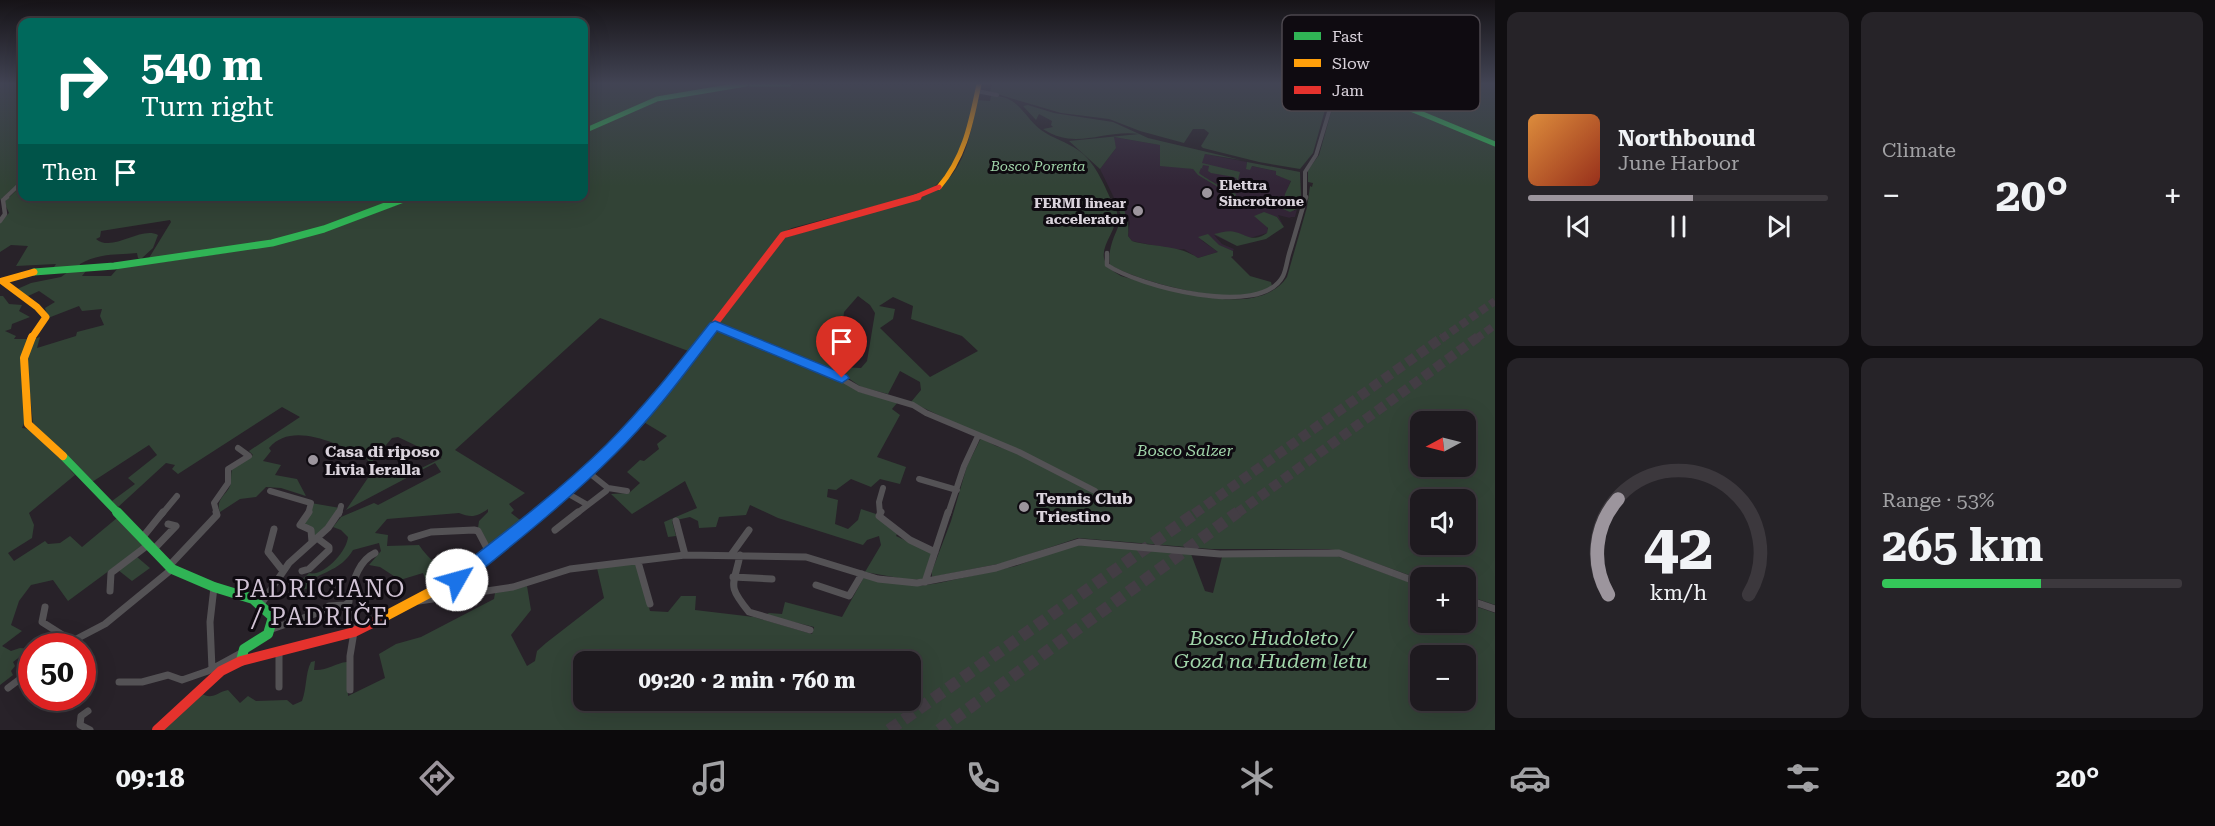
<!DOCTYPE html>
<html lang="en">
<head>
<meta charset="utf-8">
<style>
  body { margin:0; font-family:"Roboto Serif",serif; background:#262328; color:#f1f3f6; height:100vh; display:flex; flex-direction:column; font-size:22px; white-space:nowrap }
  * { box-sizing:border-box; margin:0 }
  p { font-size:20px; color:#a1a1a4 }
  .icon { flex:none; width:33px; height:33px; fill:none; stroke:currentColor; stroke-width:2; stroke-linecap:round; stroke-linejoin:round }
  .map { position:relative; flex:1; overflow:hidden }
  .details { display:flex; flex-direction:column; gap:12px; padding:12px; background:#100e11; width:720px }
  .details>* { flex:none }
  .hud { position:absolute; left:18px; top:18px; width:570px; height:183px; border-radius:12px; box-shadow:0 6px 24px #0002,0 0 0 2px #3c383d; background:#00695c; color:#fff; overflow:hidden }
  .needle { width:39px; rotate:263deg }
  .controls { position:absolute; left:1410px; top:411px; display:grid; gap:12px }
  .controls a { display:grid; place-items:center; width:66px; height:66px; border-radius:12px; background:#1e1a1f; box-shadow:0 6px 24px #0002,0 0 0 2px #3c383d; font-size:30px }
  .speed { position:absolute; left:18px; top:633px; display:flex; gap:12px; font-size:30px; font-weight:700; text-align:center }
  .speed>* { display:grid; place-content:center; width:78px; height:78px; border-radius:50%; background:#1e1a1f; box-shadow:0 6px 24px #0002,0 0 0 2px #3c383d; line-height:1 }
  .speed .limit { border:9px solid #d22; background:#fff; color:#111 }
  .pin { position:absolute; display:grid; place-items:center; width:51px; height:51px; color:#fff; margin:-62px -26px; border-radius:50% 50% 50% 0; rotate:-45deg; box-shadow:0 0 6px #0007 }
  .pin .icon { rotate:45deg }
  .me { position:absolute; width:66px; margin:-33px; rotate:52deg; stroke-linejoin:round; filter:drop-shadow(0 0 4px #0008) }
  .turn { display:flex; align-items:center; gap:21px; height:126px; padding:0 24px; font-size:27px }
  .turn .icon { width:78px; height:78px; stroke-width:2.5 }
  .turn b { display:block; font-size:42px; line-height:51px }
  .then { display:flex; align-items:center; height:57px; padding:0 24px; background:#0003; gap:12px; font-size:22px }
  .big { font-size:45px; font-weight:700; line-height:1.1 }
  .details .tile { flex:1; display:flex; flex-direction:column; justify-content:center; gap:9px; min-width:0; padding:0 21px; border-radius:12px; background:#262328 }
  .details .dial { align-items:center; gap:0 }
  .dial svg { height:156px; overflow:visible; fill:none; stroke:#3c383d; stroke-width:7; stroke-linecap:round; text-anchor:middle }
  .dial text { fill:#f1f3f6; stroke:none }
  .song { display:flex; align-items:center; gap:18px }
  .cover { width:72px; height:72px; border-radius:9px; background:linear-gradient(135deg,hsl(30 70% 55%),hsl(10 70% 35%)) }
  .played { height:6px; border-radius:3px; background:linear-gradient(90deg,#9c959d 55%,#3c383d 55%) }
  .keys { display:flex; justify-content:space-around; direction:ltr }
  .heat { display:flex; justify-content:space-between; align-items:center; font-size:33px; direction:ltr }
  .charge { height:9px; border-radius:4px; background:linear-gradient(90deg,#34c759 53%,#3c383d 0) }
  .details .tiles { flex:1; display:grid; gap:12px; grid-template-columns:repeat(2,1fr) }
  .trip { position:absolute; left:573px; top:651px; width:348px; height:60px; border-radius:12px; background:#1e1a1f; box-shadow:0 6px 24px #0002,0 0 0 2px #3c383d; font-weight:700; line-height:60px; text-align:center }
  .tabs { display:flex; height:96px; justify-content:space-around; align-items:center; background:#0c0a0c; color:#a1a1a4 }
  .tabs .icon { width:42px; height:42px }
  .tabs .selected { color:#9c959d }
  .tabs b { font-size:27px; color:#f1f3f6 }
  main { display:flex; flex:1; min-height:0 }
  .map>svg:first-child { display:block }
  .built { fill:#322536 }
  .green { fill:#324336; fill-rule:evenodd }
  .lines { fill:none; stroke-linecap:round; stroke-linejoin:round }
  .highway-tunnel-far2 { stroke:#433d44; stroke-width:8; stroke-dasharray:8 4; stroke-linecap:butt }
  .highway-tunnel-far1 { stroke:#433d44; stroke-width:10; stroke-dasharray:10 4.5; stroke-linecap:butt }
  .highway-tunnel { stroke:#433d44; stroke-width:12; stroke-dasharray:12 6; stroke-linecap:butt }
  .street-far3 { stroke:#545255; stroke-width:4 }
  .street-far2 { stroke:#545255; stroke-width:4.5 }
  .street-far1 { stroke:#545255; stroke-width:6 }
  .street { stroke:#545255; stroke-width:7 }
  .fast-far3 { stroke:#30b455; stroke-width:5 }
  .fast-far2 { stroke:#30b455; stroke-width:7 }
  .fast-far1 { stroke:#30b455; stroke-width:8 }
  .fast { stroke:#30b455; stroke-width:10 }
  .slow-far3 { stroke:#ff9f0a; stroke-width:5 }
  .slow-far2 { stroke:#ff9f0a; stroke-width:7 }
  .slow-far1 { stroke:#ff9f0a; stroke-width:8 }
  .slow { stroke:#ff9f0a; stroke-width:10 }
  .jam-far3 { stroke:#e5322d; stroke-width:5 }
  .jam-far2 { stroke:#e5322d; stroke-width:7 }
  .jam-far1 { stroke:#e5322d; stroke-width:8 }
  .jam { stroke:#e5322d; stroke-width:10 }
  .route { fill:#1a73e8; stroke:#114b97; stroke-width:1.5 }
  .poi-dot { fill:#9c959d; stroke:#0f0b11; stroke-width:2 }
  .labels { text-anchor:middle; stroke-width:6; stroke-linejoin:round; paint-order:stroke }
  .far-park-label { font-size:14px; font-style:italic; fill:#a0d4a9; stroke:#0f0b11 }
  .far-poi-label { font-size:14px; font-weight:bold; fill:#dad3dc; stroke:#0f0b11; text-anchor:start }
  .park-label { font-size:16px; font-style:italic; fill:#a0d4a9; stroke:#0f0b11 }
  .poi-label { font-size:16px; font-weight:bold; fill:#dad3dc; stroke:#0f0b11; text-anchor:start }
  .near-park-label { font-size:20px; font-style:italic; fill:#a0d4a9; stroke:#0f0b11 }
  .near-quarter-label { font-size:24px; letter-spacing:1.5px; fill:#d1c3d5; stroke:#0f0b11 }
  .key { fill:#0f0b11; stroke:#4c474e; stroke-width:1.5 }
  .key-label { font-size:16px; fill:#dad3dc }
</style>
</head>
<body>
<main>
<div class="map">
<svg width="1495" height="730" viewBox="0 0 1495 730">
  <rect width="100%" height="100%" fill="#282229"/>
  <path class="built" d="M1113,137L1161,145L1160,166H1175L1193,169L1197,173L1205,154L1247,162L1246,168L1251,166L1276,171V175L1291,180L1287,190L1294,211L1297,209L1295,217H1289L1294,219L1278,215L1284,227L1277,217L1255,215L1266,224L1268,230L1267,233L1250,238L1234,232L1216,234L1237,246L1214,235L1222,244L1234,249L1233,251L1201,240L1218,252L1198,258L1184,249L1176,250L1132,241L1128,236L1130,222L1124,212V203L1116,202L1100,169L1116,148Z"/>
  <path class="green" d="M0,84H22V180L0,200Z
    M584,84H734L665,96L584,129Z
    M977,84C968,128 966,163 928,192L792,228L780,234L691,352L600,318L455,450L525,493L509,504L514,510L511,513L524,523L491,549L478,528L479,521L488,512V509C477,517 471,518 459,513L387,519L375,533L388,535L387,546L419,545C428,559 441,567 451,581L430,591L423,573L400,580L380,567L369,565L381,551L379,543L353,550C343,567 328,571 312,579L311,588L289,592C294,583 302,581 309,573C324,577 347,551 348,537L341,530L333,527L341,517L374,503L378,505L441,472L435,463L346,510L372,472L401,478L442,458L398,437L392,438L370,464L365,456C338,445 292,420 269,448L271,451L263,461L281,465L275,475L297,479L306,496L281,488L266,487L256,497L240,499L220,512C215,500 226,495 230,486C232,481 230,473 233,467L253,455L249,451L300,417L282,407L178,474L172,469L175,465L166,463L117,508L112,501L135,484L128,478L157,455L149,445L92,482L33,423L26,357L34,339L40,337L37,348L76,336L77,332L104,325L100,316L102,309L82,311L79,306L48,318L45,308L55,302L39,291L26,297L15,290L31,283L61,277L68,272L86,271L82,276H111L118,268C182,259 244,252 307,237L419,197L584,196V132L650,103L747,85Z
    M992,84H1320L1328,99L1313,153L1300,169L1259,162L1203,148L1201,146L1209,133L1204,129H1193L1184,143L1140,131L1109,119L1061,113L990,92Z
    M1325,84H1347L1495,146V605L1466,595V578L1420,579L1342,551L1328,549H1211L1078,538L1003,563L932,577V571L951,521L967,466L981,438L996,446L1018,453L911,402L921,390L920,382L900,371L888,394L861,387L844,375L718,325L784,238L921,197C963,182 970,139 977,100L990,101L991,96C1018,94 1024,117 1041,130C1052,138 1067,142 1078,150C1098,164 1106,191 1117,212C1118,237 1084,256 1121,276C1163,287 1257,322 1287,277L1307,207L1310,186L1312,187L1313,183L1308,182V170L1319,155L1334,102L1333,96ZM858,296L870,305L875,313L867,361L861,368L838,367L844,312ZM893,297L913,306L911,319L962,336L978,351L930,377L880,328L893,319L895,309L879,306ZM1420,422H1466V466H1420ZM1420,500H1466V544H1420Z
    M1353,84H1495V143Z
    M1028,105L1054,113L1113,122L1148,138L1241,160L1205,154L1202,163L1240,172L1235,192L1237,179L1234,177L1211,173L1208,171L1209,166L1203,165L1202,168L1204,169L1201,168L1199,173C1202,176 1227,191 1236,194L1235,197L1228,198V193L1198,175L1193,169L1160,166V145L1114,137L1116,148L1100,169L1069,141L1139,134C1104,129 1076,151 1043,129L1053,127L1051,125L1052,121L1039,114L1036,120L1023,106Z
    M1247,162L1300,172L1301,195L1297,209L1290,212L1283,209L1285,194L1291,181L1276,175V171L1252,166L1250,170L1246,169Z
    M22,185V196L408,197L327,226L254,246L149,258L171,222L170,220L101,231L100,237L96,239C113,253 140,226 158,235L153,248L141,259L138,258L137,253C116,255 99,253 80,264L79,268L52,270L56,264L16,266L28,246L11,245L0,252V222L9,213L4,202Z
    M1116,202L1124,203C1124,218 1130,219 1128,236L1132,241C1155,248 1177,244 1198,258L1218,252L1198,237L1208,234L1219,245L1233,251V256L1231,257L1250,276L1271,282L1272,286C1261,293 1245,296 1232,296C1202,297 1137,280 1110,265C1107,248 1116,233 1122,218Z
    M1264,212L1277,217L1284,227L1266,239L1237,246L1214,234C1220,233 1229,230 1235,232C1248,235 1252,243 1267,233L1268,228L1254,216Z
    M0,296H3L9,304L22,305L19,311L30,317L12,324L11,329L5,331L16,336L14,339H29C13,367 37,401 22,428C43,429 62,461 75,475L29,513L34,525L32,538L8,553L14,561L45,541L48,544L60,543L70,536L82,547L117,518L144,545L68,601L53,580L31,585L19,601L11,625L22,631L2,646L11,651L20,648L30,649L13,662L15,666L11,671L13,675L0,685Z
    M716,328L839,379L859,392L898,402L892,409L900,415L877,457L906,467L900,484L880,479L871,487L851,479L836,490L828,489L827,497L838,500L835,524L848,529L858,520L861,509L876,514L898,532L896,536L932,553L923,579L910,580L865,572L881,545L879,536L867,540L863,545L778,518L750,505L746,515L719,517L716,527L699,528L698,521L690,517L672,521L676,536L668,537L664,522L697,508L685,481L632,514L611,494L629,493L640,483L627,472L640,460L644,461L659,449L657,444L667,436L642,421Z
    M311,503L340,508L339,513L312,542V533L300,525Z
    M1083,545L1191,554L1205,591L1213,593L1222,557L1337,556L1420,586V622H1466V603L1495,613V730H163L201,693C212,701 217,692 228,690L240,703L248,696L256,701L287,700L293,705L302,701C307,688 305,674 311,662L315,661L314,670C327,671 335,663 347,662L348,696L385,678L379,654L396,644L421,637L494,599L495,593L527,586L531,610L511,635L527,666L535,661L537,651L546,643L604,598L597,568L637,563L650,611L668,612L681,596H696L695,610L754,617L812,634L814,627L765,615L769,613L782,614L785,602L842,617L864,577L919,586L939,583L1016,566L1070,546ZM1420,656H1466V700H1420ZM584,662H910V700H584Z
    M137,557L150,568L132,581L118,570Z"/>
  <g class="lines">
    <path class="highway-tunnel-far2" d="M1441,339L1495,301
      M1476,339L1495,325"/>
    <path class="highway-tunnel-far1" d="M1194,514L1443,337
      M1236,514L1478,337"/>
    <path class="highway-tunnel" d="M889,730L1197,512
      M939,730L1238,512"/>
    <path class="street-far3" d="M977,91L997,95
      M5,198L22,182
      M1305,198V172L1316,155L1332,102L1331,95L1323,84"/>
    <path class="street-far2" d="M0,221L5,214L3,200L7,197
      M1107,253V265C1138,286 1261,319 1283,276C1286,270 1287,261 1289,254C1295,235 1300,216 1306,197
      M715,325L749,339"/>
    <path class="street-far1" d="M746,337L828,371L859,389L913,405L926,413L1019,452L1095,491
      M588,472L608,488L627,491
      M919,479L957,490
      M270,491L311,503L308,514
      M565,492L586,504
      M162,514L177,496
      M217,514L214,503L228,483V469L249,456L238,448
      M339,514L341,506
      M576,514L606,491
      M880,514L879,502L883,488
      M948,514L964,466L978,436"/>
    <path class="street" d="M309,512L300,525L311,530L312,542
      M881,512L879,516L910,540L935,552
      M676,521L685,555
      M274,529L268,552L283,571
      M555,530L578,512
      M142,538L163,512
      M411,538L431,532L474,530L478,531L490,554
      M153,550L176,526L168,524
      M731,555L749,530
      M740,555C734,586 726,584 749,612L810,630
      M638,562L650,604
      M169,566L217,515L216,512
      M302,571L309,569L329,550V547L317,538
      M733,577L772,579
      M925,582L948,512
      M816,585L849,596L862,574
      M110,591L111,573L148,545
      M1466,599L1495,609
      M419,601L513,587L570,569L685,555L806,557L878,579L917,583L996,568L1079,542L1220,554L1339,553L1420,583
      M261,604L289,563L328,528L339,512
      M345,605L349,602V595H352C352,580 360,560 375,553
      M45,607L42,622L72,641
      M272,629L323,611L329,606L345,605L355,626L350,656V690
      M63,646L105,624L172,569
      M279,652V687
      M212,669L210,622L214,587
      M119,682H142L168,675L182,680L208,671L241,653
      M8,688L32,670
      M88,711L81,716L80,725L90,730"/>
    <path class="fast-far3" d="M751,84H789
      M1350,84L1495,144
      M584,131L657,99L746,84
      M405,198L411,196"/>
    <path class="fast-far2" d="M34,272L114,266L272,243L324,229L409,197"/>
    <path class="fast-far1" d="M63,456L119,514"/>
    <path class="fast" d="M117,512L172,569L214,587L253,599L273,617L268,634L244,649L241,661"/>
    <path class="slow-far3" d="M939,187C965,157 971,122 979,84"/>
    <path class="slow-far2" d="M31,339L46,317L37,307L2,281L34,272"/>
    <path class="slow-far1" d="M32,337L24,358L28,424L63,456
      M538,514C586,475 629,431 669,384"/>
    <path class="slow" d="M378,620L465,574L540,512"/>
    <path class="jam-far3" d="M913,198L939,187"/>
    <path class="jam-far2" d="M703,339L783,235L918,197"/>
    <path class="jam-far1" d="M669,384L705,337"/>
    <path class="jam" d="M157,730L221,671L241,661L354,632L378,620"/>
  </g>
  <linearGradient id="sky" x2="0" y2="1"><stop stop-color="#161317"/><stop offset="0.45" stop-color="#424454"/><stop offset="1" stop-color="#424454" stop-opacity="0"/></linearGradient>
  <rect width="1495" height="186" fill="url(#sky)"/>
  <path class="route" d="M715,321L847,375L849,378L842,383L837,381L717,331C685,373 653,417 615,454C568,501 515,543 463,585L457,587L451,585L448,580L451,574C504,533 558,492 606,445C644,407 677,365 710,323Z"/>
  <g class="poi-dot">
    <circle cx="1207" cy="193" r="6"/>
    <circle cx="1138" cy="211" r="6"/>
    <circle cx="313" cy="460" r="6"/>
    <circle cx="1024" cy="507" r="6"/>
  </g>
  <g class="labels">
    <g class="far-park-label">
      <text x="1038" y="171">Bosco Porenta</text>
    </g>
    <g class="far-poi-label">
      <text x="1219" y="190">Elettra<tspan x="1219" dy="16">Sincrotrone</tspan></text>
      <text x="1126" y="208" text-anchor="end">FERMI linear<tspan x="1126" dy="16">accelerator</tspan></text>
    </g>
    <g class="park-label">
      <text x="1185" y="456">Bosco Salzer</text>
    </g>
    <g class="poi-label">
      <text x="325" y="457">Casa di riposo<tspan x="325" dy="18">Livia Ieralla</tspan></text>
      <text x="1036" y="504">Tennis Club<tspan x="1036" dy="18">Triestino</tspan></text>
    </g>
    <g class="near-park-label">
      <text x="1271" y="645">Bosco Hudoleto /<tspan x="1271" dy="23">Gozd na Hudem letu</tspan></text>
    </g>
    <g class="near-quarter-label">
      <text x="320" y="597">PADRICIANO<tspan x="320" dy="28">/ PADRIČE</tspan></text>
    </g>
  </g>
  <rect x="1282" y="15" width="198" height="96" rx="9" class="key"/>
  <rect x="1294" y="32" width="27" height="8" fill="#30b455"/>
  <rect x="1294" y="59" width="27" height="8" fill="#ff9f0a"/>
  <rect x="1294" y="86" width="27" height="8" fill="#e5322d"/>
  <g class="key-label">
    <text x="1332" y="42">Fast</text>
    <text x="1332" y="69">Slow</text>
    <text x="1332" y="96">Jam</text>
  </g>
</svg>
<div class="controls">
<a><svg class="needle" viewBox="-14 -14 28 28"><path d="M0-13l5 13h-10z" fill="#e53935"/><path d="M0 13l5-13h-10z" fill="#a1a1a4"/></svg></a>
<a><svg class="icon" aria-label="sound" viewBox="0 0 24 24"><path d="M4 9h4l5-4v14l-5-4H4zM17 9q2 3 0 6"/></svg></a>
<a>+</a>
<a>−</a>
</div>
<div class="speed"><div class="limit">50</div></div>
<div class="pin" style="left:842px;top:378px;background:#d93025"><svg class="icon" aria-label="arrive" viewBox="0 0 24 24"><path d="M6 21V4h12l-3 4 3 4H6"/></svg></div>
<svg class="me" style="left:457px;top:580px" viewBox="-20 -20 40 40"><circle r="19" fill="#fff"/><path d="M0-13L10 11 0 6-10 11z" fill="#1a73e8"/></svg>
<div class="trip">09:20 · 2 min · 760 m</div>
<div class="hud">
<div class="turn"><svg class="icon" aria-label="right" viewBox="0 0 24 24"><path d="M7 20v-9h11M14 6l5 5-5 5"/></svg><div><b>540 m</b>Turn right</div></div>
<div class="then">Then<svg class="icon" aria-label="arrive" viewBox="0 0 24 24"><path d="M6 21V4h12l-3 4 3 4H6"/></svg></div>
</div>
</div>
<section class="details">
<div class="tiles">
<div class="tile">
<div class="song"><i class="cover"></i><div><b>Northbound</b><p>June Harbor</p></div></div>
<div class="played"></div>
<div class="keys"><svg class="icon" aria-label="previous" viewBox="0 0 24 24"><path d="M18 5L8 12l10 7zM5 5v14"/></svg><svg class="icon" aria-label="pause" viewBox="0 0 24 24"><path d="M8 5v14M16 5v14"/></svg><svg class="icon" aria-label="next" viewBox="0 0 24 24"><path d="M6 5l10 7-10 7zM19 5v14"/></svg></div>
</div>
<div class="tile"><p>Climate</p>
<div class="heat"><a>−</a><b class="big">20°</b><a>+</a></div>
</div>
<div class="tile dial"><svg viewBox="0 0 100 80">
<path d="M14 69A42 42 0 1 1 86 69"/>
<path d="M14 69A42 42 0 0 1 19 20" stroke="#9c959d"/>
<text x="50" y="56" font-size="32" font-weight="700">42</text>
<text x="50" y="72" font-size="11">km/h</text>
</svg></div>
<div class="tile"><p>Range · 53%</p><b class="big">265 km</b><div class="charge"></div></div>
</div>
</section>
</main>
<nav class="tabs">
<b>09:18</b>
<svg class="icon selected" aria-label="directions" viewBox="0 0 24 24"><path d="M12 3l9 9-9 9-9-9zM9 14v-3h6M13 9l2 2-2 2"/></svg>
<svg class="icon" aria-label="music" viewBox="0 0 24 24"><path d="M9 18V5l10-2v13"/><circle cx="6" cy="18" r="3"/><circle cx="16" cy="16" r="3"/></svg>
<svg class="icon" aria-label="phone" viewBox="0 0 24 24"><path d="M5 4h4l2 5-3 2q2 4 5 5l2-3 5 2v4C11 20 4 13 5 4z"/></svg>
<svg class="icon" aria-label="climate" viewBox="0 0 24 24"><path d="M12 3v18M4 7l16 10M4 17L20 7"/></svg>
<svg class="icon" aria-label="car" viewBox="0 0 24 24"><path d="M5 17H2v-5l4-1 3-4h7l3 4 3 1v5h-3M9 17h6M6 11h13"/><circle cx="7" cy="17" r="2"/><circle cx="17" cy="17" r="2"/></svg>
<svg class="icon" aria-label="filters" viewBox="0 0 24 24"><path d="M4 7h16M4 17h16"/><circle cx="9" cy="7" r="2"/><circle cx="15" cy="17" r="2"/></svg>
<b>20°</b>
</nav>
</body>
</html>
